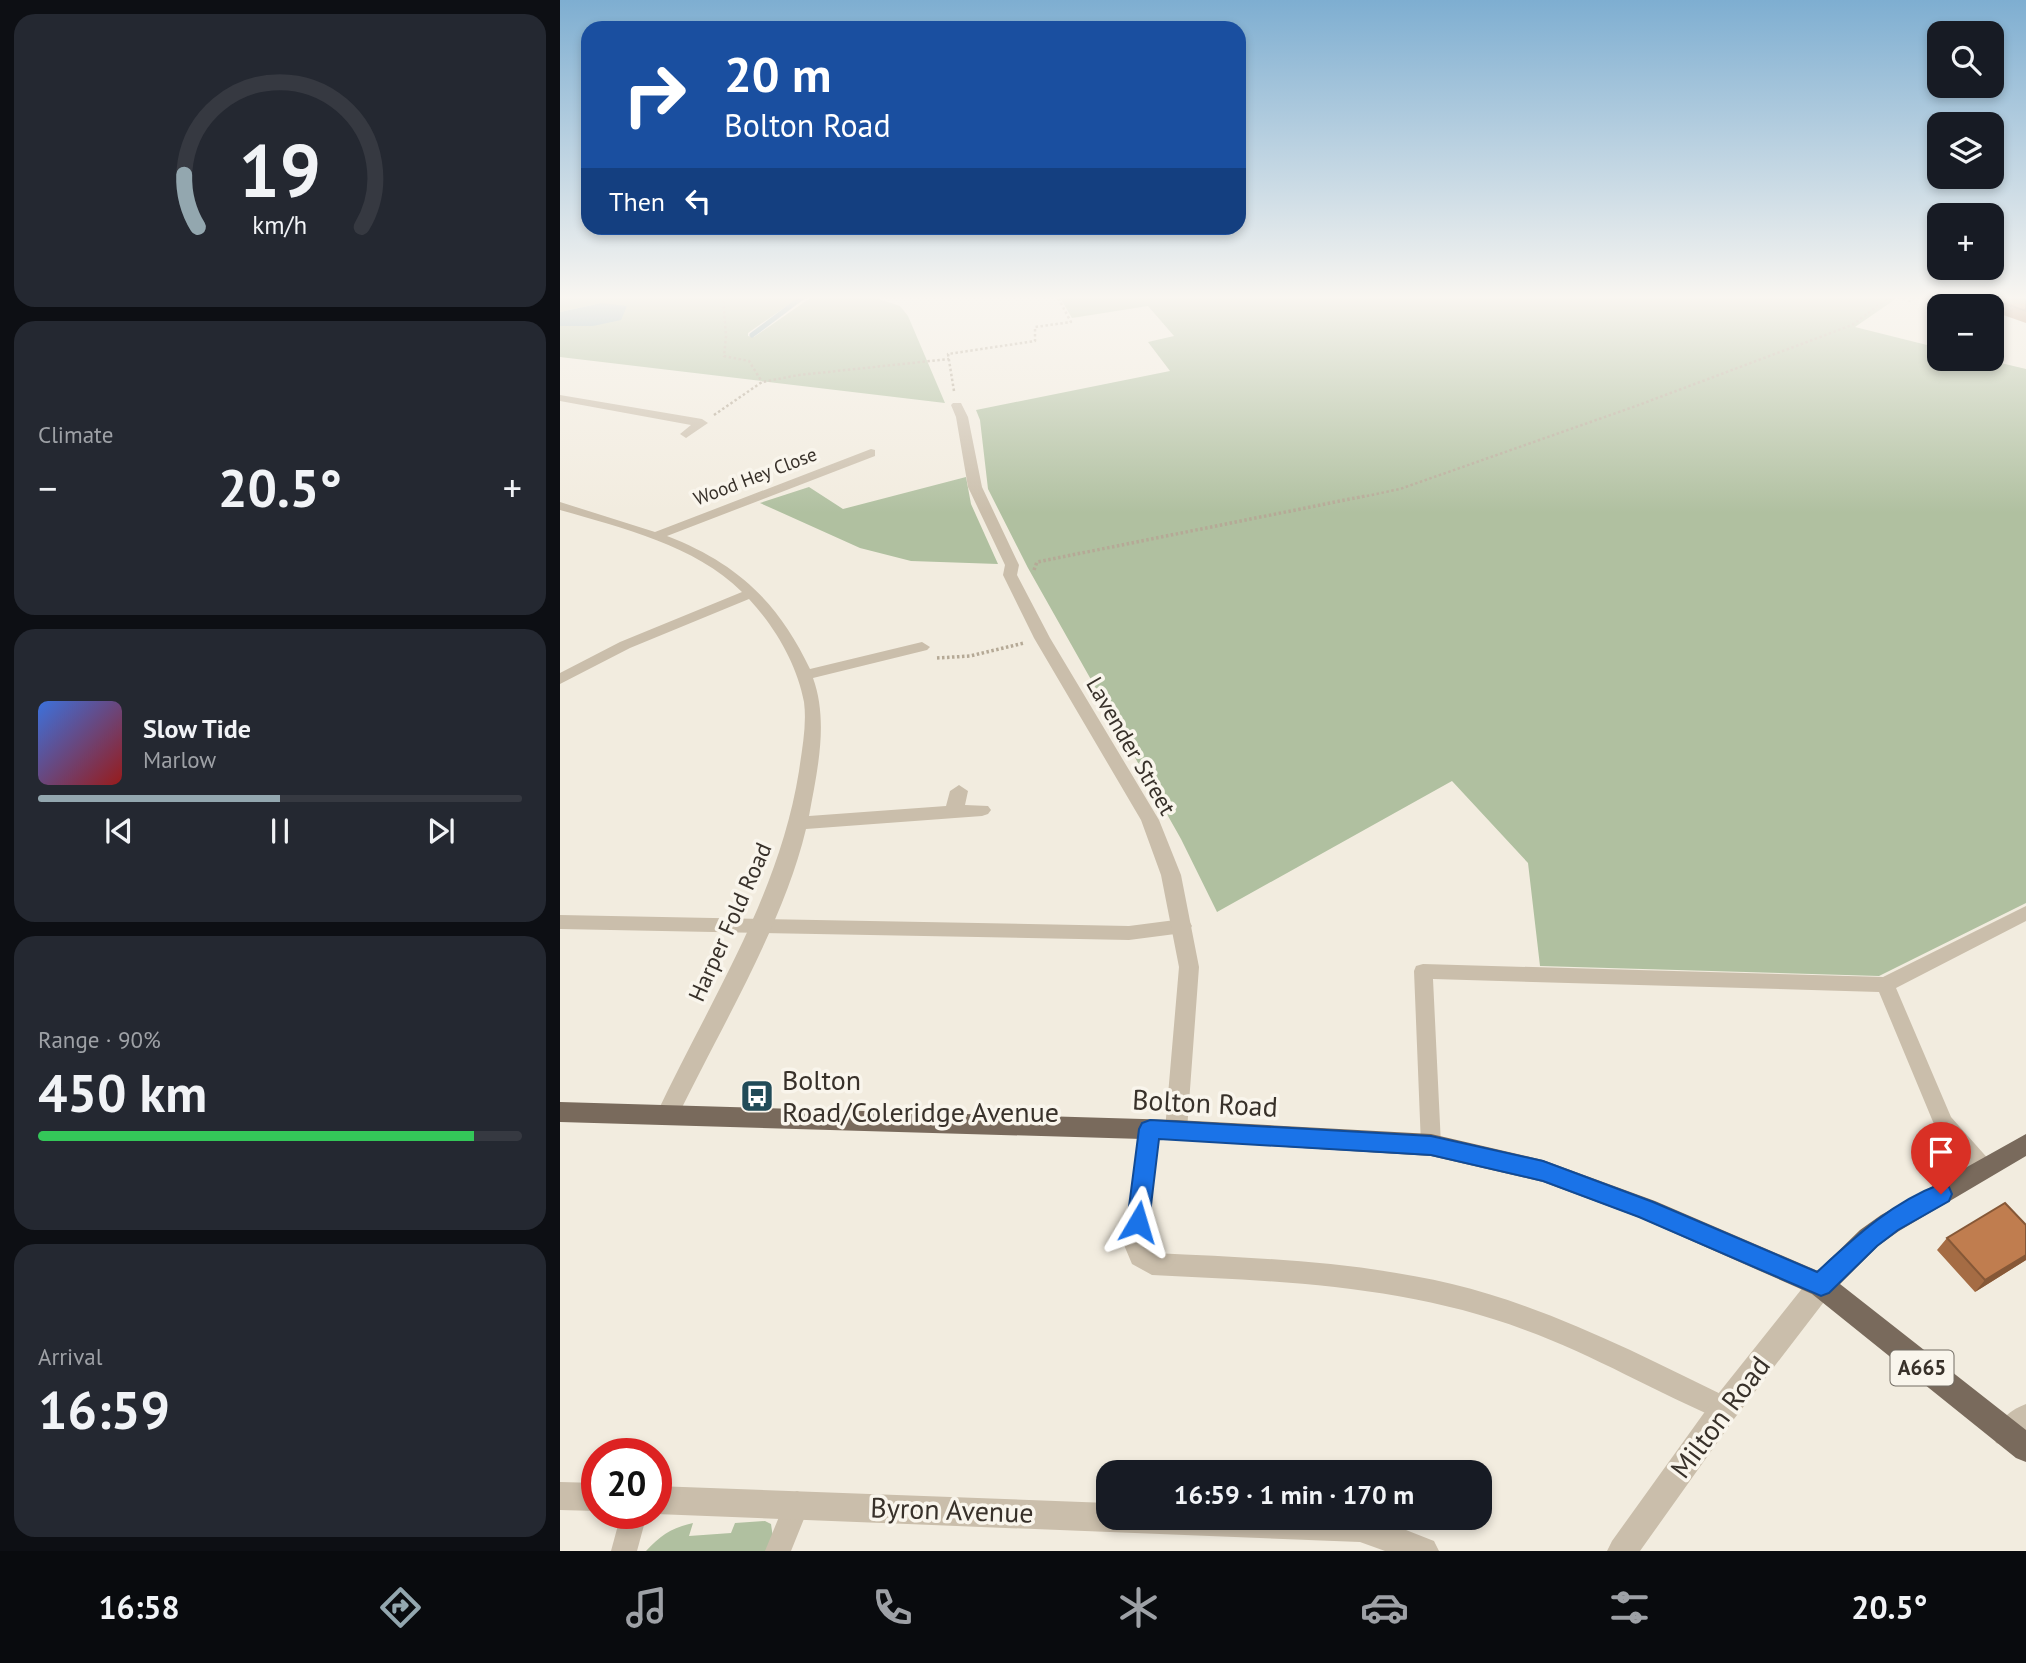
<!DOCTYPE html>
<html lang="en">
<head>
<meta charset="utf-8">
<style>
  body { margin:0; font-family:"PT Sans",sans-serif; background:#242831; color:#f1f3f6; height:100vh; display:flex; flex-direction:column; font-size:26px; white-space:nowrap }
  * { box-sizing:border-box; margin:0 }
  p { font-size:23px; color:#9ea1a6 }
  .icon { flex:none; width:38px; height:38px; fill:none; stroke:currentColor; stroke-width:2; stroke-linecap:round; stroke-linejoin:round }
  .map { position:relative; flex:1; overflow:hidden }
  .side { display:flex; flex-direction:column; gap:14px; padding:14px; background:#0d0f14; width:560px }
  .side>* { flex:none }
  .guide { position:absolute; left:21px; top:21px; width:665px; height:214px; border-radius:21px; box-shadow:0 4px 10px #0003; background:#1a4fa0; color:#fff; overflow:hidden }
  .tools { position:absolute; left:1367px; top:21px; display:grid; gap:14px }
  .tools a { display:grid; place-items:center; width:77px; height:77px; border-radius:14px; background:#171b24; box-shadow:0 4px 10px #0003; font-size:35px }
  .speed { position:absolute; left:21px; top:1438px; display:flex; gap:14px; font-size:35px; font-weight:700; text-align:center }
  .speed>* { display:grid; place-content:center; width:91px; height:91px; border-radius:50%; background:#171b24; box-shadow:0 4px 10px #0003; line-height:1 }
  .speed .limit { border:10px solid #d22; background:#fff; color:#111 }
  .pin { position:absolute; display:grid; place-items:center; width:60px; height:60px; color:#fff; margin:-72px -30px; border-radius:50% 50% 50% 0; rotate:-45deg; box-shadow:0 0 7px #0007 }
  .pin .icon { rotate:45deg }
  .me { position:absolute; width:77px; margin:-38px; rotate:7deg; stroke-linejoin:round; filter:drop-shadow(0 0 5px #0008) }
  .turn { display:flex; align-items:center; gap:24px; height:147px; padding:0 28px; font-size:32px }
  .turn .icon { width:91px; height:91px; stroke-width:2.5 }
  .turn b { display:block; font-size:49px; line-height:60px }
  .then { display:flex; align-items:center; height:66px; padding:0 28px; background:#0003; gap:14px; font-size:26px }
  .big { font-size:52px; font-weight:700; line-height:1.1 }
  .side .card { flex:1; display:flex; flex-direction:column; justify-content:center; gap:10px; min-width:0; padding:0 24px; border-radius:21px; background:#242831 }
  .side .dial { align-items:center; gap:0 }
  .dial svg { height:182px; overflow:visible; fill:none; stroke:#363941; stroke-width:7; stroke-linecap:round; text-anchor:middle }
  .dial text { fill:#f1f3f6; stroke:none }
  .song { display:flex; align-items:center; gap:21px }
  .cover { width:84px; height:84px; border-radius:10px; background:linear-gradient(135deg,hsl(220 70% 55%),hsl(0 70% 35%)) }
  .played { height:7px; border-radius:4px; background:linear-gradient(90deg,#93a7af 50%,#363941 50%) }
  .keys { display:flex; justify-content:space-around; direction:ltr }
  .heat { display:flex; justify-content:space-between; align-items:center; font-size:38px; direction:ltr }
  .charge { height:10px; border-radius:5px; background:linear-gradient(90deg,#34c759 90%,#363941 0) }
  .trip { position:absolute; left:536px; top:1460px; width:396px; height:70px; border-radius:21px; background:#171b24; box-shadow:0 4px 10px #0003; font-weight:700; line-height:70px; text-align:center }
  .dock { display:flex; height:112px; justify-content:space-around; align-items:center; background:#090b0e; color:#9ea1a6 }
  .dock .icon { width:49px; height:49px }
  .dock .selected { color:#93a7af }
  .dock b { font-size:32px; color:#f1f3f6 }
  main { display:flex; flex:1; min-height:0 }
  .map>svg:first-child { display:block }
  .green { fill:#b0c0a0 }
  .water { fill:#7fa4ae }
  .lines { fill:none; stroke-linecap:round; stroke-linejoin:round }
  .stream { stroke:#7fa4ae; stroke-width:5 }
  .path-far1 { stroke:#b5a996; stroke-width:2.5; stroke-dasharray:2.5 2.5; stroke-linecap:butt }
  .path { stroke:#b5a996; stroke-width:3.5; stroke-dasharray:2.5 2.5; stroke-linecap:butt }
  .lane { fill:#cabeab; fill-rule:evenodd }
  .street { fill:#cabeab; fill-rule:evenodd }
  .primary { fill:#796a5c; fill-rule:evenodd }
  .wall { fill:#a56c44 }
  .shaded-wall { fill:#865837 }
  .building { fill:#c07d4f; stroke:#865837; stroke-width:2 }
  .route { fill:#1a73e8; stroke:#114b97; stroke-width:2 }
  .labels { text-anchor:middle; stroke-width:7; stroke-linejoin:round; paint-order:stroke }
  .far-street-label { font-size:19px; fill:#38312a; stroke:#f9f5ec }
  .shield { fill:#f9f5ec; stroke:#726c64; stroke-width:2 }
  .shield-label { font-size:21px; font-weight:bold; fill:#38312a }
  .street-label { font-size:23px; fill:#38312a; stroke:#f9f5ec }
  .near-poi-label { font-size:28px; fill:#38312a; stroke:#f9f5ec; text-anchor:start }
  .near-street-label { font-size:28px; fill:#38312a; stroke:#f9f5ec }
</style>
</head>
<body>
<main>
<section class="side">
<div class="card dial"><svg viewBox="0 0 100 80">
<path d="M14 69A42 42 0 1 1 86 69"/>
<path d="M14 69A42 42 0 0 1 8 46" stroke="#93a7af"/>
<text x="50" y="56" font-size="32" font-weight="700">19</text>
<text x="50" y="72" font-size="11">km/h</text>
</svg></div>
<div class="card"><p>Climate</p>
<div class="heat"><a>−</a><b class="big">20.5°</b><a>+</a></div>
</div>
<div class="card">
<div class="song"><i class="cover"></i><div><b>Slow Tide</b><p>Marlow</p></div></div>
<div class="played"></div>
<div class="keys"><svg class="icon" aria-label="previous" viewBox="0 0 24 24"><path d="M18 5L8 12l10 7zM5 5v14"/></svg><svg class="icon" aria-label="pause" viewBox="0 0 24 24"><path d="M8 5v14M16 5v14"/></svg><svg class="icon" aria-label="next" viewBox="0 0 24 24"><path d="M6 5l10 7-10 7zM19 5v14"/></svg></div>
</div>
<div class="card"><p>Range · 90%</p><b class="big">450 km</b><div class="charge"></div></div>
<div class="card"><p>Arrival</p><b class="big">16:59</b></div>
</section>
<div class="map">
<svg width="1466" height="1551" viewBox="0 0 1466 1551">
  <rect width="100%" height="100%" fill="#f2ecdf"/>
  <path class="green" d="M0,296H241L188,333V336L194,337L253,296H310L340,306L348,316L385,403L0,357V326H33L41,303L0,312Z
    M499,296H1332L1337,298L1295,327L1379,348V359H1424L1466,369V903L1319,976L980,966L968,863L892,781L657,912L621,839L468,568L428,489L420,420L416,410L610,371L588,342L614,336L588,306L512,318Z
    M406,477L411,504L438,564L351,561L300,548L200,503L249,487L283,509Z
    M205,1521L211,1524L213,1538L206,1551H86C101,1535 111,1528 133,1523L129,1536L171,1533L175,1523Z"/>
  <path class="water" d="M41,303L67,306L61,320L33,326H0V312Z"/>
  <g class="lines">
    <path class="stream" d="M192,335L244,296"/>
    <path class="path-far1" d="M163,296L166,336L164,356L189,361L202,382
      M394,391L388,354L475,341V327L511,322L497,296
      M154,415L202,382L239,375L389,359
      M797,498L840,489L1076,406L1292,325L1327,299L1336,297L1350,301L1358,296"/>
    <path class="path" d="M474,570L477,562L805,496
      M377,658L410,656L464,643"/>
    <path class="lane" d="M1466,906V921L1336,988L1391,1117L1431,1162L1434,1169L1431,1176L1423,1179L1415,1176L1376,1129L1319,992L873,979L881,1145L878,1152L871,1154L864,1152L861,1145L854,971L856,966L863,964L1323,977Z
      M0,915L569,926L623,919L629,921L632,926L629,931L623,933L569,940L0,929Z
      M590,1120L597,1122L600,1129L586,1245L595,1253C695,1258 795,1261 892,1284C991,1308 1083,1356 1173,1400L1176,1409L1173,1418L1164,1421C1097,1393 1034,1355 965,1330C845,1285 718,1281 592,1275L572,1264L564,1245L580,1129L583,1122Z
      M1466,1404V1432L1445,1446L1436,1443L1433,1434C1438,1420 1452,1409 1466,1404Z
      M237,1491L246,1495L250,1504L231,1551H205L228,1495Z
      M61,1514H87L77,1551H51Z"/>
    <path class="street" d="M0,395L142,419L148,423L126,438L120,434L131,425L0,401Z
      M393,403H401L408,417L422,487L459,565L457,575L490,638L599,820L621,875L639,967L627,1130L624,1137L616,1140L608,1137L605,1130L619,967L601,875L581,820L474,638L443,575L445,565L408,487L396,417L391,405Z
      M311,449L315,450V456L107,536C177,563 218,602 250,669L362,642L370,647L367,650L253,678C269,722 257,772 249,816L386,806L390,791L399,785L408,791L405,805L428,806L431,810L428,814L422,816L246,829C223,926 158,1032 115,1122L107,1125L99,1122L96,1115C149,1002 219,897 239,771C242,749 247,725 244,702C237,664 215,627 189,599L70,648L0,684V673L60,642L182,592C135,545 62,528 0,510V502L95,532Z
      M1261,1272L1270,1276L1274,1285L1270,1294L1174,1419L1080,1551H1047L1052,1541L1154,1399L1252,1276Z
      M0,1482L37,1483V1511L0,1510Z
      M96,1486L548,1503V1517H813L874,1541L879,1551H825L800,1542L96,1514Z"/>
    <path class="primary" d="M0,1102L616,1120L871,1134L983,1160L1095,1201L1258,1271L1300,1230L1321,1215L1466,1134V1156L1339,1231L1318,1246L1280,1284L1466,1430V1462L1456,1458L1252,1294L1080,1218L983,1182L871,1156L616,1140L0,1122Z"/>
  </g>
  <path class="wall" d="M1377,296H1418L1406,305L1376,298Z
    M1425,296L1466,299V323L1432,311V306H1420Z
    M1387,1238L1466,1260L1415,1292L1377,1250Z"/>
  <path class="shaded-wall" d="M1409,296H1418L1406,305Z
    M1466,1255V1260L1415,1292L1425,1280Z"/>
  <path class="building" d="M1424,296H1456L1466,299V311Z
    M1445,1203L1466,1225V1255L1425,1280L1387,1238Z"/>
  <linearGradient id="sky" x2="0" y2="1"><stop stop-color="#7eaed1"/><stop offset="0.58" stop-color="#f9f6f1"/><stop offset="1" stop-color="#f9f6f1" stop-opacity="0"/></linearGradient>
  <rect width="1466" height="513" fill="url(#sky)"/>
  <path class="route" d="M590,1120L871,1136L983,1161L1093,1202L1257,1272C1295,1237 1332,1202 1381,1184L1389,1187L1392,1194L1389,1201L1338,1230L1317,1246L1269,1293L1261,1296L1079,1217L983,1181L871,1155L599,1139L589,1222L586,1229L578,1233L570,1229L567,1222L579,1129L582,1123Z"/>
  <defs>
    <symbol id="bus-square" viewBox="-11 -11 22 22"><rect x="-9" y="-9" width="18" height="18" rx="4" fill="#214b58" stroke="#f9f5ec"/><path d="M-5-6H5V4H4V6H2V4H-2V6H-4V4H-5ZM-3.5-4V0h7V-4ZM-3.5 1.2v1.5H-2V1.2ZM2 1.2v1.5H3.5V1.2Z" fill="#fff"/></symbol>
  </defs>
  <g fill-rule="evenodd">
    <use href="#bus-square" x="178" y="1077" width="38" height="38"/>
  </g>
  <g class="labels">
    <g class="far-street-label">
      <text transform="translate(195 476) rotate(-21)" y="7">Wood Hey Close</text>
    </g>
    <rect class="shield" x="1330.5" y="1350.5" width="63" height="35" rx="5"/>
    <g class="shield-label">
      <text x="1362" y="1375">A665</text>
    </g>
    <g class="street-label">
      <text transform="translate(571 746) rotate(60)" y="8">Lavender Street</text>
      <text transform="translate(170 922) rotate(-66)" y="8">Harper Fold Road</text>
    </g>
    <g class="near-poi-label">
      <text x="222" y="1090">Bolton<tspan x="222" dy="32">Road/Coleridge Avenue</tspan></text>
    </g>
    <g class="near-street-label">
      <text transform="translate(645 1103) rotate(3)" y="10">Bolton Road</text>
      <text transform="translate(1160 1417) rotate(-53)" y="10">Milton Road</text>
      <text transform="translate(392 1510) rotate(2)" y="10">Byron Avenue</text>
    </g>
  </g>
</svg>
<div class="tools">
<a><svg class="icon" aria-label="search" viewBox="0 0 24 24"><circle cx="10" cy="10" r="6"/><path d="M15 15l6 6"/></svg></a>
<a><svg class="icon" aria-label="layers" viewBox="0 0 24 24"><path d="M12 4l9 5-9 5-9-5zM3 14l9 5 9-5"/></svg></a>
<a>+</a>
<a>−</a>
</div>
<div class="speed"><div class="limit">20</div></div>
<div class="pin" style="left:1381px;top:1194px;background:#d93025"><svg class="icon" aria-label="arrive" viewBox="0 0 24 24"><path d="M6 21V4h12l-3 4 3 4H6"/></svg></div>
<svg class="me" style="left:578px;top:1222px" viewBox="-20 -20 40 40"><path d="M0-17L14 15 0 8-14 15z" fill="#1a73e8" stroke="#fff" stroke-width="4"/></svg>
<div class="trip">16:59 · 1 min · 170 m</div>
<div class="guide">
<div class="turn"><svg class="icon" aria-label="right" viewBox="0 0 24 24"><path d="M7 20v-9h11M14 6l5 5-5 5"/></svg><div><b>20 m</b>Bolton Road</div></div>
<div class="then">Then<svg class="icon" aria-label="left" viewBox="0 0 24 24"><path d="M17 20v-9H6M10 6l-5 5 5 5"/></svg></div>
</div>
</div>
</main>
<nav class="dock">
<b>16:58</b>
<svg class="icon selected" aria-label="directions" viewBox="0 0 24 24"><path d="M12 3l9 9-9 9-9-9zM9 14v-3h6M13 9l2 2-2 2"/></svg>
<svg class="icon" aria-label="music" viewBox="0 0 24 24"><path d="M9 18V5l10-2v13"/><circle cx="6" cy="18" r="3"/><circle cx="16" cy="16" r="3"/></svg>
<svg class="icon" aria-label="phone" viewBox="0 0 24 24"><path d="M5 4h4l2 5-3 2q2 4 5 5l2-3 5 2v4C11 20 4 13 5 4z"/></svg>
<svg class="icon" aria-label="climate" viewBox="0 0 24 24"><path d="M12 3v18M4 7l16 10M4 17L20 7"/></svg>
<svg class="icon" aria-label="car" viewBox="0 0 24 24"><path d="M5 17H2v-5l4-1 3-4h7l3 4 3 1v5h-3M9 17h6M6 11h13"/><circle cx="7" cy="17" r="2"/><circle cx="17" cy="17" r="2"/></svg>
<svg class="icon" aria-label="filters" viewBox="0 0 24 24"><path d="M4 7h16M4 17h16"/><circle cx="9" cy="7" r="2"/><circle cx="15" cy="17" r="2"/></svg>
<b>20.5°</b>
</nav>
</body>
</html>
